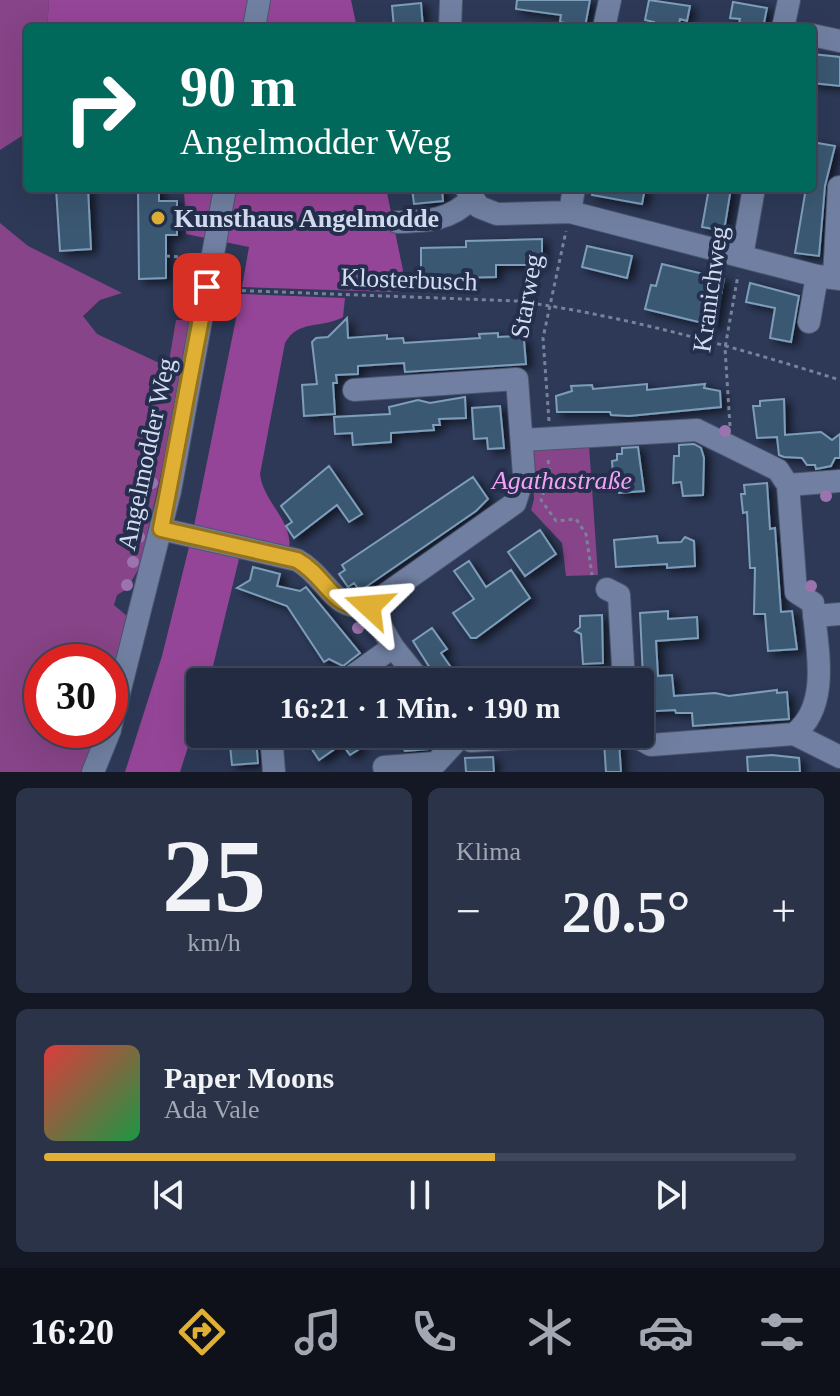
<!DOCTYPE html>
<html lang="de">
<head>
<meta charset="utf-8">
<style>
  body { margin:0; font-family:Georgia,serif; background:#2a3348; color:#f1f3f6; height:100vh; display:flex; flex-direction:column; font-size:30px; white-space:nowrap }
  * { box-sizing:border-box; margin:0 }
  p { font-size:26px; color:#a2a7b1 }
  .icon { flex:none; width:44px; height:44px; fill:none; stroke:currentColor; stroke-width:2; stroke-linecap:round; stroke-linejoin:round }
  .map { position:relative; height:772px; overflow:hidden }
  .panel { display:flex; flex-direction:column; gap:16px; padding:16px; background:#131824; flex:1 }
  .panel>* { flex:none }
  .guide { position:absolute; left:24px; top:24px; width:792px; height:168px; border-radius:8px; box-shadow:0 8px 32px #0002,0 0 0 2px #3f475a; background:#00695c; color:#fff; overflow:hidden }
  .speed { position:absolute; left:24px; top:644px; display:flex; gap:16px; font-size:40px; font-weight:700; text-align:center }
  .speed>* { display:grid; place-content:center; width:104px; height:104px; border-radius:50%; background:#222b41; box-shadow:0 8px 32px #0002,0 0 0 2px #3f475a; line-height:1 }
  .speed .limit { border:12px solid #d22; background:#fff; color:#111 }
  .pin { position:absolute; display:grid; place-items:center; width:68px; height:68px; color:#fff; margin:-34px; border-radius:16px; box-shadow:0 4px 12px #0006 }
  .me { position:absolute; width:88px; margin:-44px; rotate:289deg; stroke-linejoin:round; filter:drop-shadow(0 0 6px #0008) }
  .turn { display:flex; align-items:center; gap:28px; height:168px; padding:0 24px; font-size:36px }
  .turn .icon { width:104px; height:104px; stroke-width:2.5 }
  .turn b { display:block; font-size:56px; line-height:68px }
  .big { font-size:60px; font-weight:800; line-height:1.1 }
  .panel .card { flex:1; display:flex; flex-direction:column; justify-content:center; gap:12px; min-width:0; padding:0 28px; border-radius:12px; background:#2a3348 }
  .panel .dial { align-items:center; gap:0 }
  .dial b { font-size:104px; line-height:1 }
  .song { display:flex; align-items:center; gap:24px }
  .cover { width:96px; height:96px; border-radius:12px; background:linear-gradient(135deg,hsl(0 70% 55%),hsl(140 70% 35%)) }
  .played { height:8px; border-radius:4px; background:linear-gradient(90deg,#e0b034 60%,#3f475a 60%) }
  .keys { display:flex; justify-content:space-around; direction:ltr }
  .heat { display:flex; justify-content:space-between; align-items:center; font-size:44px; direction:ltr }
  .panel .tiles { flex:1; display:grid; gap:16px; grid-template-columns:1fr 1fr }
  .card:last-child { grid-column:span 2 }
  .trip { position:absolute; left:186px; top:668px; width:468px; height:80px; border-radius:8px; background:#222b41; box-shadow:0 8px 32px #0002,0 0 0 2px #3f475a; font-weight:800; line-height:80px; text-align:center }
  .menu { display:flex; height:128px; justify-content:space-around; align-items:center; background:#0e111a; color:#a2a7b1 }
  .menu .icon { width:56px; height:56px }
  .menu .current { color:#e0b034 }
  .menu b { font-size:36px; color:#f1f3f6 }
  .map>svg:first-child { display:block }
  .green { fill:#874488 }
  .forest { fill:#954597 }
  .building { fill:#3b5872; stroke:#7d9dba; stroke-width:2; filter:url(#shadow) }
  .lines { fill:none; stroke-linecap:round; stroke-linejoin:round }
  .minor-casing { stroke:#4a556e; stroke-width:24 }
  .path { stroke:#77829b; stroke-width:3; stroke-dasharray:4 4; stroke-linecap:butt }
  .minor { stroke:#7180a2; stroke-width:22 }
  .tree { fill:#9b73ae }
  .route-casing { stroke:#927222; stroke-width:20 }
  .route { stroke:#e0b034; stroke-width:14 }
  .poi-dot { fill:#e0b034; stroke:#232f4c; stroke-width:3 }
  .labels { text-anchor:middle; stroke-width:8; stroke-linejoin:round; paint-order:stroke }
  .poi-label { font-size:26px; font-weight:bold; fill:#d4ddf0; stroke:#232f4c; text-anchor:start }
  .street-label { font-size:26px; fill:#d4ddf0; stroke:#232f4c }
  .park-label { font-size:26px; font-style:italic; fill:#f5a2f6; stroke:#232f4c }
</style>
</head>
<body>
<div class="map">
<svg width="840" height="772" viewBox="0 0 840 772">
  <defs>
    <filter id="shadow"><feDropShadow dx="5.5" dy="3.5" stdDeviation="4" flood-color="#0009"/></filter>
  </defs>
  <rect width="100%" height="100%" fill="#2d3957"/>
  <path class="green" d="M0,0H49L47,28H28V132L0,150Z
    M0,223L28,246L122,293L100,300L83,316L97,334L168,367L176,320H190L172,427L139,568L127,589L117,595L114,605L127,616L110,706V662H42V730H101L83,772H0Z
    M589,445L598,575L566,576L562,543L531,510L534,499L531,450Z"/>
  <path class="forest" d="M49,0H351L357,28H47Z
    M184,188H386L405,280L410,289L393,292L242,287L249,247L186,234Z
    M241,294L345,298L343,317C322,329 298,319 285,343L260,474C263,502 294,522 289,549L194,526Z
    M190,543L240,555L212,670L208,682H200V709L180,772H125L162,656Z"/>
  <path class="building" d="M517,0H590L585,27L560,22L561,15L516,9Z
    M649,0L690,6L687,21L680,19L678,28H653L654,22L645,20Z
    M733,2L767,8L763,28H738L740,19L730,18Z
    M421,3L423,28H394L392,6Z
    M812,54L840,57V86L812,83Z
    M812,142L835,146L825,186L819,256L795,253L806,188H812Z
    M56,188H88L91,249L60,251Z
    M138,188H159V201H177V235H166V278L139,279Z
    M412,188H442L443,201L414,204Z
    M593,188H645L642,204L592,195Z
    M709,188H731L724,231L702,227Z
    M542,239V265H496V277L421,279V248L466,247V241Z
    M587,246L632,256L627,278L582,267Z
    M662,264L724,279L715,326L645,309L651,285L656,286Z
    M750,283L799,296L791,342L770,338L775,308L746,302Z
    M347,318L348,338L387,335V339L403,338L404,343L480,338L479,334L498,333V337L518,336L524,340L526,364L405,372L404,363L358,366V374L336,375L337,383H333L335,414L304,416L302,385L317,384L312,342L316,338L328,337Z
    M647,384V390L705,384L704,388L720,391L721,407L629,416L611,415L610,412H557L556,396L572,391L571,386L592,385L593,389Z
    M465,397L466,418L439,419L440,425H433L434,430L391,433V442L353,445L352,433L335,434L334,417L390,414L389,407L418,400L430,403Z
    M784,399L785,435L821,432L832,440L840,434V458H835L831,466L816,469L815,465H807L802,458L784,457L779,455L777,437L757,438L753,406H760V401Z
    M500,406L504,448L488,449L487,438L474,439L472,408Z
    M694,444L701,448L704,458L703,495L683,496L681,482L673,483L674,456H679V445Z
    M638,447L644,491L619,493V487H614L612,461L617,460V454H622V448Z
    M329,466L362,514L349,522L337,505L294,538L286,526L292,522L281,506Z
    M473,477L488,499L476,511L360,591L354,583L348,587L339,574L345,570L342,565Z
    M767,483L770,529L775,528L781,612L792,611L797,649L768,651L765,614H754L755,568H750L747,512L743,513L741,494H745L744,485Z
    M540,530L556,554L525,576L508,552Z
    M657,536L658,543L681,542L685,537L694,541L695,566L667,568V564L616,567L614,540Z
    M469,561L486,587L511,570L530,598L476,638H471L453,613L474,599L454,571Z
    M253,567L280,574L277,586L300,591L306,587L360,653L343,666L329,659L324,662L287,606L237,588L250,580Z
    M668,611V619L697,617L698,638L656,641L658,676L672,675L674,696L715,693L729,696L777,690V693L787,692L789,719L693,726L692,713H676L675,710L640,712V678L643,677L640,613Z
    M602,615L603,663L583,664L581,634L575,631L580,627V616Z
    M432,628L447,649L441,653L450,666L435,676L413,641Z
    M302,734H357L353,736L361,748L350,755L342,744L319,760Z
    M393,734H439L429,749L405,751Z
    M256,738L258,763L232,765L230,745L235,739Z
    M619,741L621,772H606L604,742Z
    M772,755L799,758L800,772H748L747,757Z
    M493,757L494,772H466L465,758Z"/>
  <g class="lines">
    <defs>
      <path id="minor" d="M254,28L259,0
        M450,28L451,0
        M604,28L610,0
        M783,28L789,0
        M812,35L840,41
        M466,188L479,207L497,214L570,212L817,276L840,279
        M570,212L574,188
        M397,222C426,221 450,221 471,199
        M742,256L754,188
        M834,278L839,187
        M809,322L817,276
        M522,440L697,430L778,470L788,485L796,592L813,603C816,645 832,705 794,734L651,745L631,734
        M788,485L840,481
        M161,529L297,560C328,577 332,612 369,606L515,503L524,475L517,379L354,390
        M607,589L619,595L624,682
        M369,606L393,647L421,682
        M814,616L840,614
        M344,682L393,647
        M110,729L170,491L225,188
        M271,734L274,772
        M458,734L471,741L580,734
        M794,734L840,757
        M384,767L436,763L461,736
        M93,772L110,730"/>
    </defs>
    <use href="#minor" class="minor-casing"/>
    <path class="path" d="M166,256L180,257L189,273
      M226,290L517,301C626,316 735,347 840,380
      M549,421L543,338L566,231
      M730,426L725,348L738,275
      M548,460L550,472L541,500L556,521L576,519L586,534L592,575"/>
    <use href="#minor" class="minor"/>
  </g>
  <g class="tree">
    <circle cx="725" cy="431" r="6"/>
    <circle cx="152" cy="483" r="6"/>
    <circle cx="826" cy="496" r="6"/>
    <circle cx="145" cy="511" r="6"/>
    <circle cx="139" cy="537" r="6"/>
    <circle cx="133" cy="562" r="6"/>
    <circle cx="127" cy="585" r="6"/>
    <circle cx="811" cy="586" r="6"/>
    <circle cx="358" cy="628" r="6"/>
  </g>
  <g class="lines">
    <defs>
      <path id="route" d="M207,287L161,529L297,560C328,577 332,612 369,606"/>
    </defs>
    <use href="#route" class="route-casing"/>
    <use href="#route" class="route"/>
  </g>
  <circle class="poi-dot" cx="158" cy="218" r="8"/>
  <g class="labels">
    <g class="poi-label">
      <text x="174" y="227">Kunsthaus Angelmodde</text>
    </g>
    <g class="street-label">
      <text transform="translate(409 279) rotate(2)" y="9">Klosterbusch</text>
      <text transform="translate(710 289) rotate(-82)" y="9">Kranichweg</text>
      <text transform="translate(526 296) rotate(-80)" y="9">Starweg</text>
      <text transform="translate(146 454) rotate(-78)" y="9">Angelmodder Weg</text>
    </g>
    <g class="park-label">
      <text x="562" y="489">Agathastraße</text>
    </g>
  </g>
</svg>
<div class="speed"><div class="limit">30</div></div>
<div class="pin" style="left:207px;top:287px;background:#d93025"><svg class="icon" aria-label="arrive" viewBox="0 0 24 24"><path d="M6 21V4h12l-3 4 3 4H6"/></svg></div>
<svg class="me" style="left:369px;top:606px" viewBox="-20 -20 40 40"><path d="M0-17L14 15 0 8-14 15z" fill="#e0b034" stroke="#fff" stroke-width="4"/></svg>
<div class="trip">16:21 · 1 Min. · 190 m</div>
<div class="guide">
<div class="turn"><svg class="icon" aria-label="right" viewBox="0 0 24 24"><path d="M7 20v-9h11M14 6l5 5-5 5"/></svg><div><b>90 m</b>Angelmodder Weg</div></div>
</div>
</div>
<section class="panel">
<div class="tiles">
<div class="card dial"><b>25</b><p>km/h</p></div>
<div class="card"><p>Klima</p>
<div class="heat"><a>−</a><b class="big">20.5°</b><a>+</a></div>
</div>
<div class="card">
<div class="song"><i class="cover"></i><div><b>Paper Moons</b><p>Ada Vale</p></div></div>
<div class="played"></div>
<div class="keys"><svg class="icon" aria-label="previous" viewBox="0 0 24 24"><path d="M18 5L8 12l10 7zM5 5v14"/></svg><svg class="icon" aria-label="pause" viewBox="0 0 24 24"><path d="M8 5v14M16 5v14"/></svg><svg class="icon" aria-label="next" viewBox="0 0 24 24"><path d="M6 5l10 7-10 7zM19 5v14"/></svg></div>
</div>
</div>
</section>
<nav class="menu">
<b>16:20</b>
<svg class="icon current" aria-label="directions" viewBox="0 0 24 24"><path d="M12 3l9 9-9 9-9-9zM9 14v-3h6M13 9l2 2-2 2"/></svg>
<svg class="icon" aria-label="music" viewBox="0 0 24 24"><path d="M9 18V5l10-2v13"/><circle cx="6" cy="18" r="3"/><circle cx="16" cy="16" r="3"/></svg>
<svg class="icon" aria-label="phone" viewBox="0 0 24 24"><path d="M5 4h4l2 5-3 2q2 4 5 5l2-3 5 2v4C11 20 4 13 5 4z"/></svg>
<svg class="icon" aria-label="climate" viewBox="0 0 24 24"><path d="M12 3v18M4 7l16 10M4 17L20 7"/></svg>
<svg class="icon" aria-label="car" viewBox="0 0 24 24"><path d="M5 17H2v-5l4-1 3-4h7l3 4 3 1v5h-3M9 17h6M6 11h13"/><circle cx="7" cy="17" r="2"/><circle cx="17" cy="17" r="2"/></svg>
<svg class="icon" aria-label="filters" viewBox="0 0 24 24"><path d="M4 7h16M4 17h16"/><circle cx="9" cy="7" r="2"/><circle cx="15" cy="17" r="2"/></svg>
</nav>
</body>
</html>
